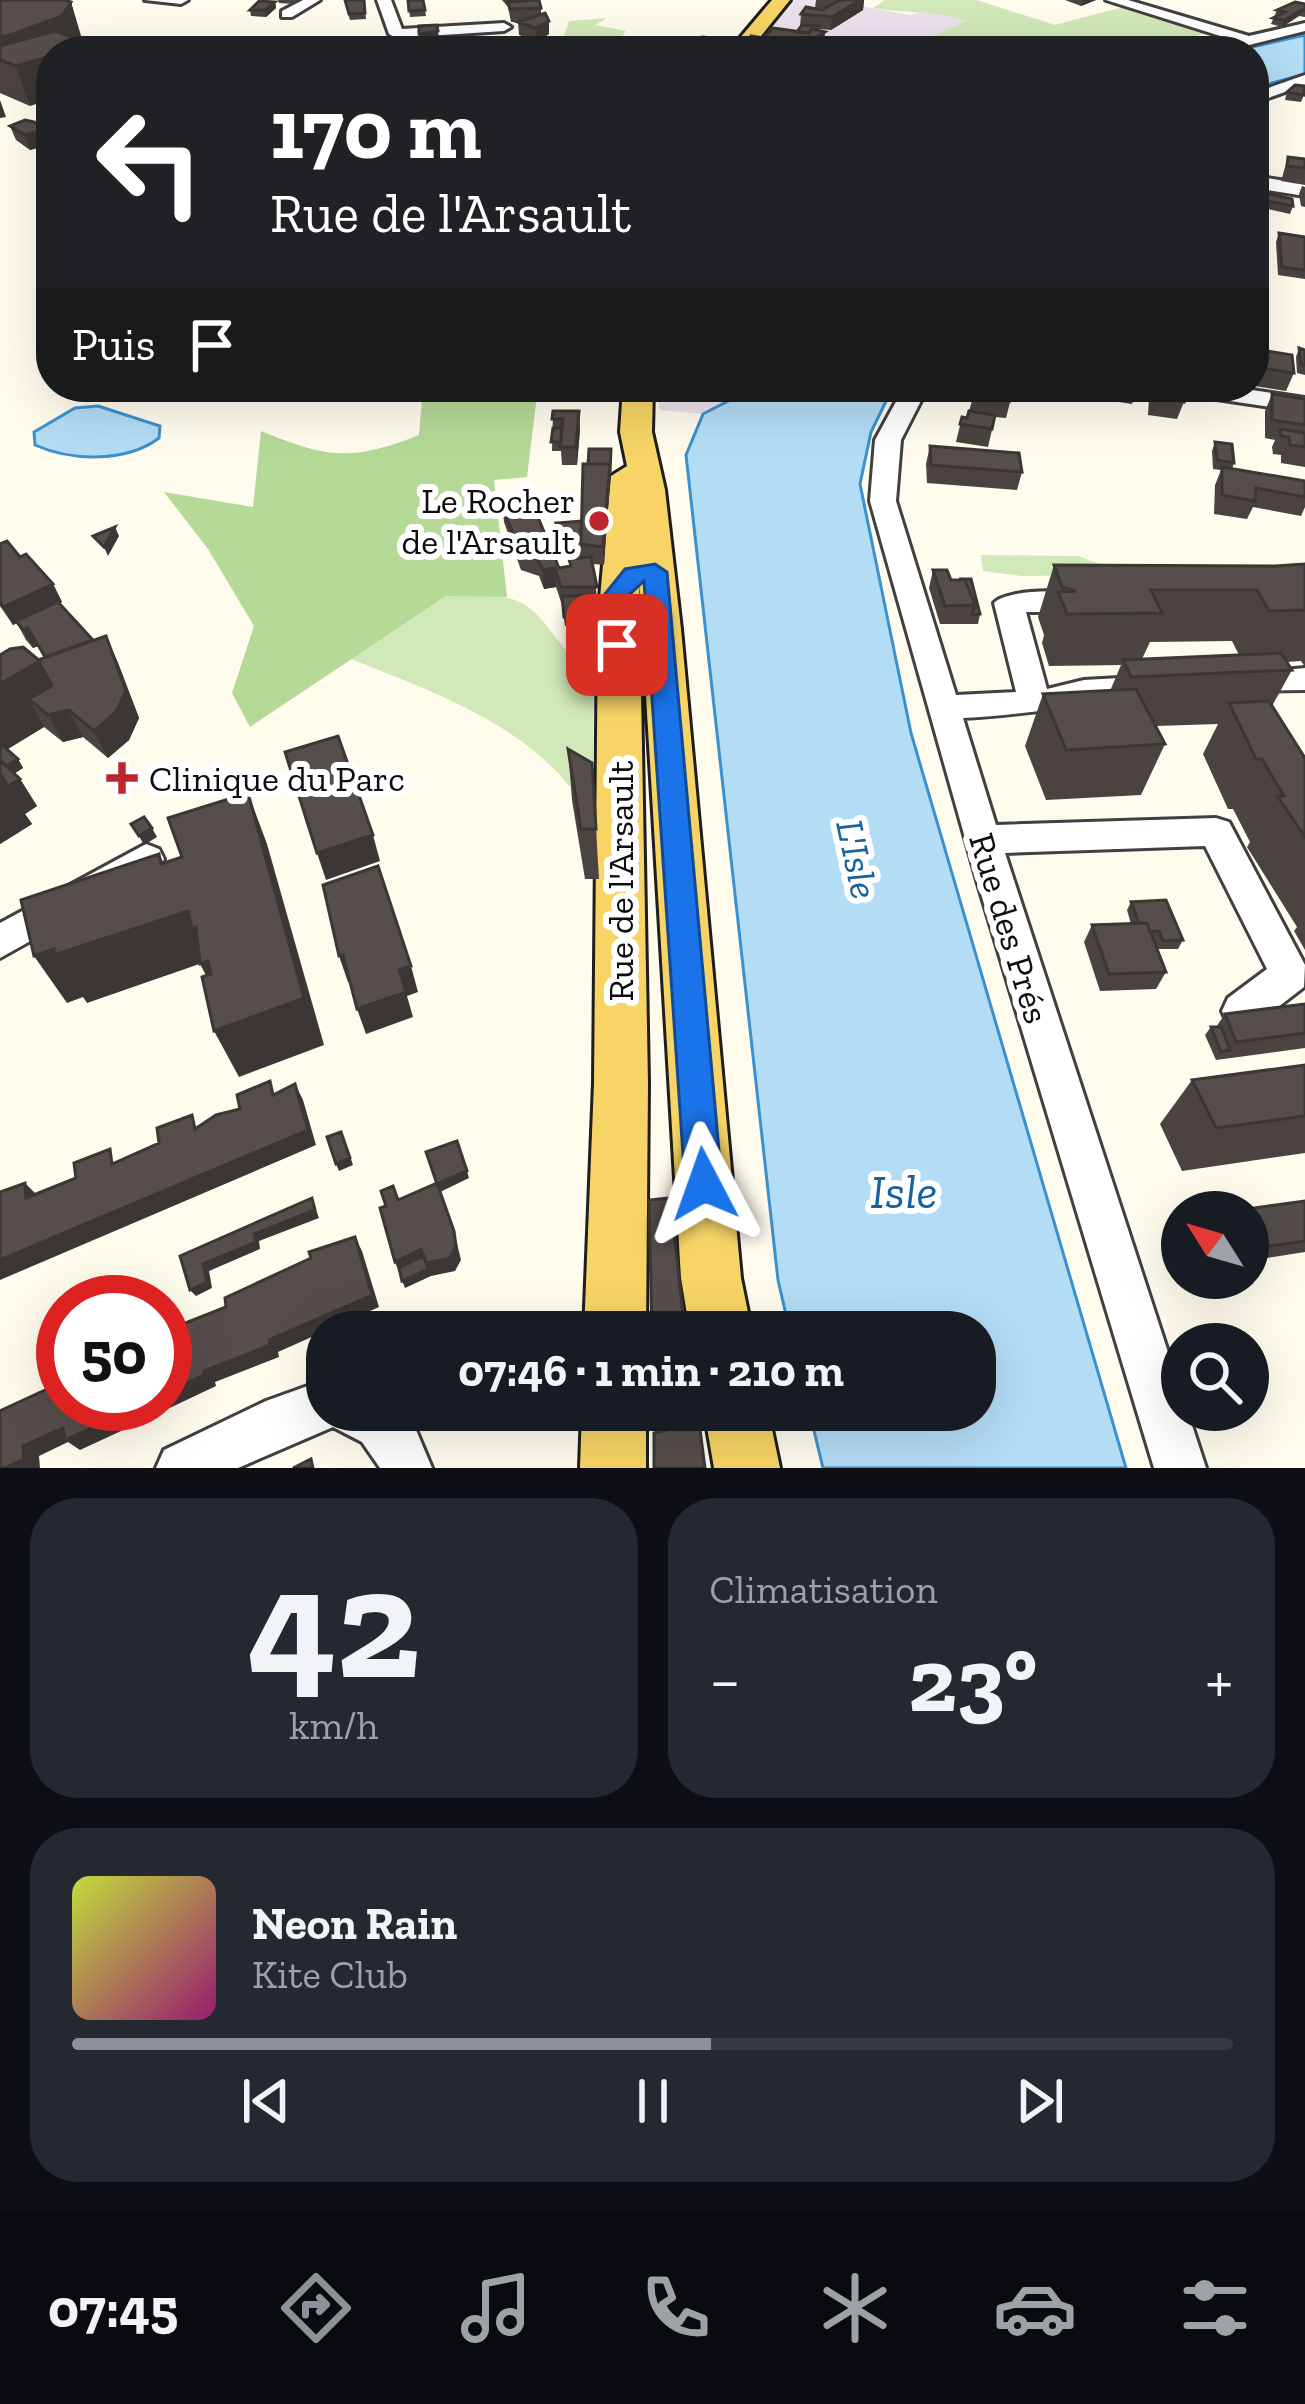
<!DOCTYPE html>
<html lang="fr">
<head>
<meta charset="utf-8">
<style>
  body { margin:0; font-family:"Zilla Slab",serif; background:#242831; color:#f1f3f6; height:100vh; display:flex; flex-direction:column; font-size:45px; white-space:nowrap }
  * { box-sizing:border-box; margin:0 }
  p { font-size:39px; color:#9ea1a6 }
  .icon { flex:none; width:66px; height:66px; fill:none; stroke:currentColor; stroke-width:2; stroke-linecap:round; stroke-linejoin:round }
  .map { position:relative; height:1468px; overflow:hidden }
  .side { display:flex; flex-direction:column; gap:30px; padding:30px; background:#0d0f14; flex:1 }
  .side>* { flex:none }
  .guide { position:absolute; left:36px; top:36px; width:1233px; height:366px; border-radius:48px; box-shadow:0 12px 48px #0002; background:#202124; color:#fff; overflow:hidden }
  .needle { width:78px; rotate:307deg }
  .controls { position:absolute; left:1161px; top:1191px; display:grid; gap:24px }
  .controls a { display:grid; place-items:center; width:108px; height:108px; border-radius:50%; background:#171b24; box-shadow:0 12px 48px #0002; font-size:60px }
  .speed { position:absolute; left:36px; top:1275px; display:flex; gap:24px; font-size:60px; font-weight:700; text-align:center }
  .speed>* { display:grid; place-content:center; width:156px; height:156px; border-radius:50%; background:#171b24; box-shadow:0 12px 48px #0002; line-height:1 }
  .speed .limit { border:18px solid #d22; background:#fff; color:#111 }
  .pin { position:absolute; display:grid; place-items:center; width:102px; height:102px; color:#fff; margin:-51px; border-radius:24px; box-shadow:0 6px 18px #0006 }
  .me { position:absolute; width:132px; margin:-66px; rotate:356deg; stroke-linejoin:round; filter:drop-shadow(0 0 9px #0008) }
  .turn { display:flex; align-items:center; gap:42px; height:252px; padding:0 36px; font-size:54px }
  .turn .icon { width:156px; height:156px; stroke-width:2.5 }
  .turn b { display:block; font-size:84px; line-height:102px }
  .then { display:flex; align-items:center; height:114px; padding:0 36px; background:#0003; gap:24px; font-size:45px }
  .big { font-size:90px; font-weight:800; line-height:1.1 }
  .side .tile { flex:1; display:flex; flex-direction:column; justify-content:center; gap:18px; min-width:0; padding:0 42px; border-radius:48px; background:#242831 }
  .side .dial { align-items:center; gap:0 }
  .dial b { font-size:156px; line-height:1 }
  .song { display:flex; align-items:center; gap:36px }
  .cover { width:144px; height:144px; border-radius:18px; background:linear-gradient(135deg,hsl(70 70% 55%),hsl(320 70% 35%)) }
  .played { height:12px; border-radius:6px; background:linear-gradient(90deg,#8c9099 55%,#363941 55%) }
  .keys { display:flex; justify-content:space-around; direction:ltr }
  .heat { display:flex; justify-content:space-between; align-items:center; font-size:66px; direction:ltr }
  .side .tiles { flex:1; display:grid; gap:30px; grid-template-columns:1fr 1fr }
  .tile:last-child { grid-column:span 2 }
  .trip { position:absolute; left:306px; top:1311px; width:690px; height:120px; border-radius:48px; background:#171b24; box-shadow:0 12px 48px #0002; font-weight:800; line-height:120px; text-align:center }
  .dock { display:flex; height:192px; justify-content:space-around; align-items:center; background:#090b0e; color:#9ea1a6 }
  .dock .icon { width:84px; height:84px }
  .dock .current { color:#8c9099 }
  .dock b { font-size:54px; color:#f1f3f6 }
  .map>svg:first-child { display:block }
  .industrial { fill:#ebe1ec }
  .green { fill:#d1e9b8 }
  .forest { fill:#b5d997 }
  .water { fill:#b3dcf5; stroke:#3b91cc; stroke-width:3 }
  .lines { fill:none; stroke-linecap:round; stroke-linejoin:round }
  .minor-casing { stroke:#404040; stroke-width:6 }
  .major-casing { stroke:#1e1e1e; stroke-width:6 }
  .minor { fill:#fff; fill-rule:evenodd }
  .major { fill:#f7d465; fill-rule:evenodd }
  .wall { fill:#4a4340; fill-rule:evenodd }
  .shaded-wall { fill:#3c3734 }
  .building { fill:#564e4a; stroke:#3c3734; stroke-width:3 }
  .route { fill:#1a73e8; stroke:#114b97; stroke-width:3 }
  .poi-dot { fill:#bc272d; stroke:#fff; stroke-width:4.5 }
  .labels { text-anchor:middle; stroke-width:12; stroke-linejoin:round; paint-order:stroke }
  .poi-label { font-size:36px; fill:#0d0d0d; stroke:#fff; text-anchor:end }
  .street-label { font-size:36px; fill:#0d0d0d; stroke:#fff }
  .water-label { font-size:39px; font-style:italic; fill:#18639e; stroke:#fff }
  .near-water-label { font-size:48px; font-style:italic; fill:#18639e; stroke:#fff }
</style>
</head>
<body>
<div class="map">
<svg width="1305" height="1468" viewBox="0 0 1305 1468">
  <rect width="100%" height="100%" fill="#fffbed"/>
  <path class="industrial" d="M792,0H827L910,15L929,9L967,21L900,51H854L761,36Z
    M659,387H736L728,401L703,414L659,410Z"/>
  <path class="green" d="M885,0H977L1055,25L1123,7L1206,33L1154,49L1157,51H900L966,21C933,9 906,14 873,8Z
    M607,18L595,25L626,31L611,51H551L561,44L569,21Z
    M981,555L1078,556L1104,566L1108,575L1023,576L983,571Z
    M446,596C522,597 521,590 567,652L594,653L593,782L569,786C519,722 426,689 351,659Z"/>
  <path class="forest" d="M423,387H538L527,477L494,480L507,597L446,596L250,727L232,693L254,626L208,549L164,492L253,507L261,431C327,458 351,462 419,435Z"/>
  <path class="water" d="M1305,35V74L1254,88V51H1235Z
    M736,387H893L871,432L860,484L911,733L1126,1468H823L809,1410H975V1332H790L778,1280L686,455L703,414L728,401Z
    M98,406L160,426L159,438C126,463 71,461 35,445L34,432L75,408Z"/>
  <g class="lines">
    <defs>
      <path id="minor" d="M145,0H188L181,4Z
        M303,0H320L292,17H282V11Z
        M377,0H391L402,29L504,23L511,27L504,31L396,38L389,34Z
        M1106,0H1128L1249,36L1305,23V31L1249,45Z
        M1305,75V85L1254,103V93Z
        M1254,176L1305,184V196L1254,188Z
        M904,387H928L901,440L896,501L956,695L1016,692L994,603C1007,588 1086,587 1099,602L1084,612H1026L1047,689L1084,680L1155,676L1166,679L1171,687L1166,695L1155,698C1090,702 1028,715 963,718L996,825L1216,818L1229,822L1305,965L1304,987L1256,1024L1242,1029L1228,1024L1222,1011L1228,998L1267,969L1205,846L1005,853L1182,1395V1410H1187L1206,1468H1154L978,884L870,501L875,440Z
        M1171,387H1232L1305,398V412L1183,394Z
        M1305,668V690L1232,691L1227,683L1232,675Z
        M146,844L159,849L164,859L159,869L0,958V923Z
        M327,1379V1410H402L416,1430L432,1468H380L362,1442L333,1427L238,1468H156L164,1450L266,1401Z"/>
      <path id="major" d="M772,0H790L749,51H729Z
        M623,387H653L652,432L665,490L681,629L741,1278L752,1332H690L681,1278L639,579L648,1083L646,1332H584L594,1083L598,620L611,476L627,466L620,432Z
        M582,1410H646V1468H580Z
        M704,1410H768L780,1468H714Z"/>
    </defs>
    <use href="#minor" class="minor-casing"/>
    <use href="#major" class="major-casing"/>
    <use href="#minor" class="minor"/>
    <use href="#major" class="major"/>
  </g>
  <path class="wall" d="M0,0L71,2L81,40L91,44L94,51H51L30,106L0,93Z
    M278,0H298L294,4L279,3Z
    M344,0H364L366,19L350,20Z
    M408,0H423L426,16L410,17Z
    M502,0H522L541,8V15L549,21V34L537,41L519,35L518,22H511L508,7Z
    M816,0H864L863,10L831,30L819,29L824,46L815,51H745L746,44L797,32L800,27L801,14L824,9L815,8Z
    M1065,0H1096L1081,6Z
    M275,2L276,8L266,17L251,16L250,10Z
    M1305,4V17L1299,16L1282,27L1271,24L1277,10Z
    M1287,92L1304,95L1301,102L1285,100Z
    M1254,108L1265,110L1260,126L1254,125Z
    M10,126H51V144L30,150L16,140Z
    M1288,157L1305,159V185L1281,181Z
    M1302,186L1305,187V207L1301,206L1299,194Z
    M1258,191L1293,206L1290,214L1254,206V197Z
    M1279,233L1305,237V279L1278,275L1276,242Z
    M1299,348L1305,350V375L1297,373L1296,357Z
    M1261,350L1294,373L1286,391L1254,386V367Z
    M595,387H615V392H595Z
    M698,387H723L714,401L709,402Z
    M976,387H1014L1006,418L995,417L988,447L956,442L962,417L967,418Z
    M1059,387H1135V395L1132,404L1059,393Z
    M1152,387H1184V402L1177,419L1148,415L1149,397Z
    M1272,394L1305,399V467L1281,463V455L1273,454L1272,447L1275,440L1265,438V411Z
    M553,411L580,429L577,465H562L561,451H552Z
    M1215,442L1234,463L1232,469L1305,481V507L1301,516L1253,507L1247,519L1214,514L1215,485L1221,470L1213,469L1212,451Z
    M930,446L1022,472L1017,490L927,483L926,464Z
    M611,449L604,565L593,564L600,624L565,626L562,605L556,587L544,589L539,576L521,570L504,522L502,504L559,568L569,566L581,557L566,556L557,532L556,523L581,521L588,464Z
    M0,544L20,557L53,584L62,602L59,603L93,640L106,636L118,663L139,718L129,740L108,758L83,737L63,742L44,727L7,749L18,759L23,768L15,773L20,779L37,806L25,814L32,824L0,844V655L38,660L44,657L38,646L33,648L26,640L17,623L13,625L0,606Z
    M1305,564V667L1301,661L1286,662L1292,670L1272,706L1305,758V950L1294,931L1297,927L1247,847L1250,842L1233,809H1228L1203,754L1218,724L1156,726L1165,744L1141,795L1046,800L1025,746L1043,694L1110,691L1121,665L1049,666L1042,643L1044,635L1038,617L1054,565L1275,566ZM1232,641L1239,655L1142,659L1150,642Z
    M933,570L951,580H959L980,614L978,624H940L929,588Z
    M568,749L592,763L599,879H585L572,800Z
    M1131,902L1183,940L1178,949H1158L1154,940L1166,972L1156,989L1100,991L1084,942L1092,925L1131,924L1127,910Z
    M1305,1004V1048L1216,1060L1205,1035L1211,1027H1216L1225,1014Z
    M1305,1065V1153L1182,1171L1160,1124L1192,1080Z
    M1305,1201V1252L1248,1261V1212Z"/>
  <path class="shaded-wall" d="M860,0H864L863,10L831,30L832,17Z
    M1083,0H1096L1081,6Z
    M71,2L82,39L77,48L91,44L94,51H51V99L30,106L16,66L0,60V37Z
    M275,2L276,8L266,17L265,10Z
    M1302,10L1299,16L1282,27L1284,20Z
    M549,21V34L537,41L536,28Z
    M819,26L818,33L825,32L824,46L815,51H799V48Z
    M438,31L440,44L421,48L419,34Z
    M724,39L723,51H713Z
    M0,100L6,117L0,118Z
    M51,128V144L30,150L25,135Z
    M709,387H723L714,401L709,402Z
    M579,411L580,429L577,465L576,447Z
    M610,464V482L604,565L603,547Z
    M115,527L119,536L108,556L104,547Z
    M555,568L556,587L544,589L543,570Z
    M53,584L62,602L13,625L3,607Z
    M28,628L38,646L33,648L23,630Z
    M106,636L118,663L139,718L129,740L108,758L94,731Z
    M40,661L83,737L63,742L48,715L29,699L44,727L0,754V684Z
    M18,759L23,768L7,778L2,769Z
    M0,774L20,779L37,806L25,814L32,824L0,844Z
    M248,793L267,844L324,1045L239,1077L214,1031Z
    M152,828L157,837L144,845L139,836Z
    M373,835L380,861L326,880L317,853Z
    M159,854L221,975L208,961L87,1003L83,997L67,1003L34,956L161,864Z
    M343,955L352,981L348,982L339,956Z
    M208,961L225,1011L200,964Z
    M411,966L418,992L407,996L413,1017L366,1034L357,1009L399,970Z
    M295,1084L303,1100L316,1145L0,1280V1260Z
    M344,1139L353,1165L339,1171L336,1164Z
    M467,1171L469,1178L440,1192L437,1184Z
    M25,1183L39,1197L26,1198Z
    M312,1198L319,1218L259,1241L260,1249L209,1271L212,1288L196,1296L190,1290L203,1264Z
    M454,1231L461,1260L455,1271L431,1276L405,1288L395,1262Z
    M355,1237L362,1251L379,1307L278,1352L279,1357L215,1382L216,1386L159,1413L148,1404H165V1393L204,1371L269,1340Z
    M134,1404H145L147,1419L80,1450L68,1442L39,1456L40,1468H5L23,1446L63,1428Z"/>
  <path class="building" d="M0,0H65L71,2L62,16L10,35L0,37Z
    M345,0H364L365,13L349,14Z
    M408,0H423L425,10L409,11Z
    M539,0L541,8L510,9L508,2Z
    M840,0H860L832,17L801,14L806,7L822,10Z
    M259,1L275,2L265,10H250Z
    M1295,2L1305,4V10H1302L1284,20L1273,18L1285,12L1277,10Z
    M545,13L549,21L536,28L518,22Z
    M437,25L438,31L419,34V26Z
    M802,25L819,26L816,30L812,29L809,33L797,32Z
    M773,28L809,33L812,29L825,32L799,48L780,40H770L763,46L746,44L751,36L763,38Z
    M55,31L91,44L68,51H51V56L16,66L0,60V46Z
    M702,37L724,39L713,51H698L692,49Z
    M429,44L430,51H413L412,46Z
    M1295,85L1305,86L1304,95L1287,92Z
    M1254,108L1265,110L1263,118L1255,117L1254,120Z
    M25,120L51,126V128L25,135L10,126Z
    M1288,157L1305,159V168L1287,166Z
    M1258,191L1292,199L1293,206L1254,198L1258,196Z
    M1279,233L1305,237V270L1282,267Z
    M1299,348L1305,350V365L1301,364Z
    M1261,350L1292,355L1294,373L1261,368Z
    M976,387H1014L1010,401L973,394Z
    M1081,387H1135V395Z
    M1154,387H1184V402L1154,397Z
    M1272,394L1305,399V425L1272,420Z
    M553,411H579L576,447H560L563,419H552Z
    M969,411L995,415L992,429L960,424L962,417L967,418Z
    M553,428H562L561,442H551Z
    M1280,429L1305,433V447L1290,445L1289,437L1281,436Z
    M1215,442L1232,444L1234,463L1217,460Z
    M930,446L1019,453L1022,472L931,465Z
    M589,449H611L610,472V464H588Z
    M583,464H610L603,547L581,544Z
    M1222,467L1305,481V497L1256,488L1255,501L1222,495Z
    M530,498L559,568L571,566L569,559L591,557L597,587H561L555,568L543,570L537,558L519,551L502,504Z
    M581,521V547H565L556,523Z
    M115,527L104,547L93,536Z
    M7,541L20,557L26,554L53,584L3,607L0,602V544Z
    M1305,564V610L1269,611L1257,590H1151L1162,613L1067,614L1058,592L1076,591L1062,587L1054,565L1275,566Z
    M933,570H947L951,580H965L975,605L945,606Z
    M959,579H971L980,614L972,615L975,605L965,580Z
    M562,596H597L599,615L564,617Z
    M58,602L93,640L45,657L28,628L23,630L16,621Z
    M106,636L126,691L116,712L94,731L69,710L48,715L29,699L52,686L38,660Z
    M23,647L40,661L0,684V655L10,649Z
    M1281,653L1292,670L1131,677L1123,660Z
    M1136,689L1165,744L1066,750L1043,694Z
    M1269,701L1305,758V837L1278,797L1284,796L1262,759H1256L1229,703Z
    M338,736L373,835L317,853L285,752Z
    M0,743L18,759L6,766L0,760Z
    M568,749L592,763L596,829H581Z
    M0,760L20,779L8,786L0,773Z
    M248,793L304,998L214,1031L202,977L211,974L208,961L200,964L196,927L192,929L188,911L54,955V949L34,956L21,900L159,854L161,864L182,857L168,818Z
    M144,817L152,828L139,836L131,824Z
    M378,866L411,966L399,970L406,992L357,1009L343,955L339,956L323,885Z
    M1166,900L1183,940L1163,941L1159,931L1150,932L1147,923H1139L1131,902Z
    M1147,923L1166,972L1109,974L1092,925Z
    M1305,1004V1033L1236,1042L1225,1014Z
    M1211,1027H1221L1230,1050L1221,1052Z
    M1305,1065V1116L1216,1128L1192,1080Z
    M270,1081L273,1095L295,1084L308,1130L0,1260V1192L25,1183L26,1198L76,1178L74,1163L110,1149L112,1164L159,1143L157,1128L192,1115L195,1129L216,1115L240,1109L237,1095Z
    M341,1132L350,1158L336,1164L327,1137Z
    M457,1141L467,1171L437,1184L426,1152Z
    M437,1183L454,1231L456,1246L450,1258L426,1263L421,1249L395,1262L380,1208L386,1206L381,1191L393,1186L398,1200Z
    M312,1198L315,1210L254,1234L256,1242L203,1264L207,1282L190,1290L180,1256Z
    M670,1198L685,1332H652L649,1200Z
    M1305,1201V1241L1248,1249V1212H1226Z
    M355,1237L372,1295L269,1340L270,1345L204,1371V1375L165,1393V1331L226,1307L225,1298L311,1258L309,1252Z
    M424,1256L428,1269L402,1281L399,1268Z
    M63,1373V1404H134V1408L65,1440L63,1428L23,1446L24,1459L5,1468H0V1411L58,1384L56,1376Z
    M699,1422L705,1468H654V1433Z
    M311,1459L313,1468H293Z"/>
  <path class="route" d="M655,564L667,572L722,1184L717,1197L704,1202L690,1197L685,1184L644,581L629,595L626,651L617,654L604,645L605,594L625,569Z"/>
  <g class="poi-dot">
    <circle cx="599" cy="521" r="12"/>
    <path d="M116 760h12v12h12v12h-12v12h-12v-12h-12v-12h12z"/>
  </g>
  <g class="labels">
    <g class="poi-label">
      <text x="575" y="513">Le Rocher<tspan x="575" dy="41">de l'Arsault</tspan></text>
      <text x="149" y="791" text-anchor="start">Clinique du Parc</text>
    </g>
    <g class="street-label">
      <text transform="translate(620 881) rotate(-90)" y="13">Rue de l'Arsault</text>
      <text transform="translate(1010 928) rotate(73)" y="13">Rue des Prés</text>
    </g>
    <g class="water-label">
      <text transform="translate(858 859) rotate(78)" y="14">L'Isle</text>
    </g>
    <g class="near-water-label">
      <text x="904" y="1208">Isle</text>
    </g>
  </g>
</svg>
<div class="controls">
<a><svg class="needle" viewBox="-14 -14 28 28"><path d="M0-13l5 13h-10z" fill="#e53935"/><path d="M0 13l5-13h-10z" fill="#9ea1a6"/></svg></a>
<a><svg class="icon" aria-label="search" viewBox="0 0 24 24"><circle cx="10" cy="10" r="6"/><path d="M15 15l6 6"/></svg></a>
</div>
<div class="speed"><div class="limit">50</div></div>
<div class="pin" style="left:617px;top:645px;background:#d93025"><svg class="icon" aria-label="arrive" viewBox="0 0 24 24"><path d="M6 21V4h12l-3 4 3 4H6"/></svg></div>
<svg class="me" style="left:704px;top:1184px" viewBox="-20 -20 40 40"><path d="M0-17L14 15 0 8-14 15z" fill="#1a73e8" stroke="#fff" stroke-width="4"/></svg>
<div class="trip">07:46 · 1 min · 210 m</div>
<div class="guide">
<div class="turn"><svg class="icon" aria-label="left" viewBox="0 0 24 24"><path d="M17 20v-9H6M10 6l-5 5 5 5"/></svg><div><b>170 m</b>Rue de l'Arsault</div></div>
<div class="then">Puis<svg class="icon" aria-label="arrive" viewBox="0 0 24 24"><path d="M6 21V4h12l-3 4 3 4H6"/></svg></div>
</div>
</div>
<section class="side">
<div class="tiles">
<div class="tile dial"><b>42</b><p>km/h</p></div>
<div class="tile"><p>Climatisation</p>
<div class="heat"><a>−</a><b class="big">23°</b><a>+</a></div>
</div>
<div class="tile">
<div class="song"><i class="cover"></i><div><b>Neon Rain</b><p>Kite Club</p></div></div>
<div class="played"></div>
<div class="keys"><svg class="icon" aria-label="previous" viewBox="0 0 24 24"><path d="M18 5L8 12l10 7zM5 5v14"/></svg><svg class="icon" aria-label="pause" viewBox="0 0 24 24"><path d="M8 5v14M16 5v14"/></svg><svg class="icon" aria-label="next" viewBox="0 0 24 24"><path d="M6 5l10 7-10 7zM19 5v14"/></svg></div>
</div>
</div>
</section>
<nav class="dock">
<b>07:45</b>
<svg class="icon current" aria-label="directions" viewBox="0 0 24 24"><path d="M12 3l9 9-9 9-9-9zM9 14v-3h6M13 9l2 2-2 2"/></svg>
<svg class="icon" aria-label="music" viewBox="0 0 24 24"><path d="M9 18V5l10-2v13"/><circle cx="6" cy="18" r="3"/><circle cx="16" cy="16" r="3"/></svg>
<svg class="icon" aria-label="phone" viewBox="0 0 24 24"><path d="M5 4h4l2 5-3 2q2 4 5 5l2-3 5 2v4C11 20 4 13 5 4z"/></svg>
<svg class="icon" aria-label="climate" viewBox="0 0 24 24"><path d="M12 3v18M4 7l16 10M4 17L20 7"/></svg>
<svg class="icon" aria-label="car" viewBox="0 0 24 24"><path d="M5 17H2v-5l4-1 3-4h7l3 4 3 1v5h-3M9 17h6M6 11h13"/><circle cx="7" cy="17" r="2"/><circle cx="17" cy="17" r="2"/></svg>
<svg class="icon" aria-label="filters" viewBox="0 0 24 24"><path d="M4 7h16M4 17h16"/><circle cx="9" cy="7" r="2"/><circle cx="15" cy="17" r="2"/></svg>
</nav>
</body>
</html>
